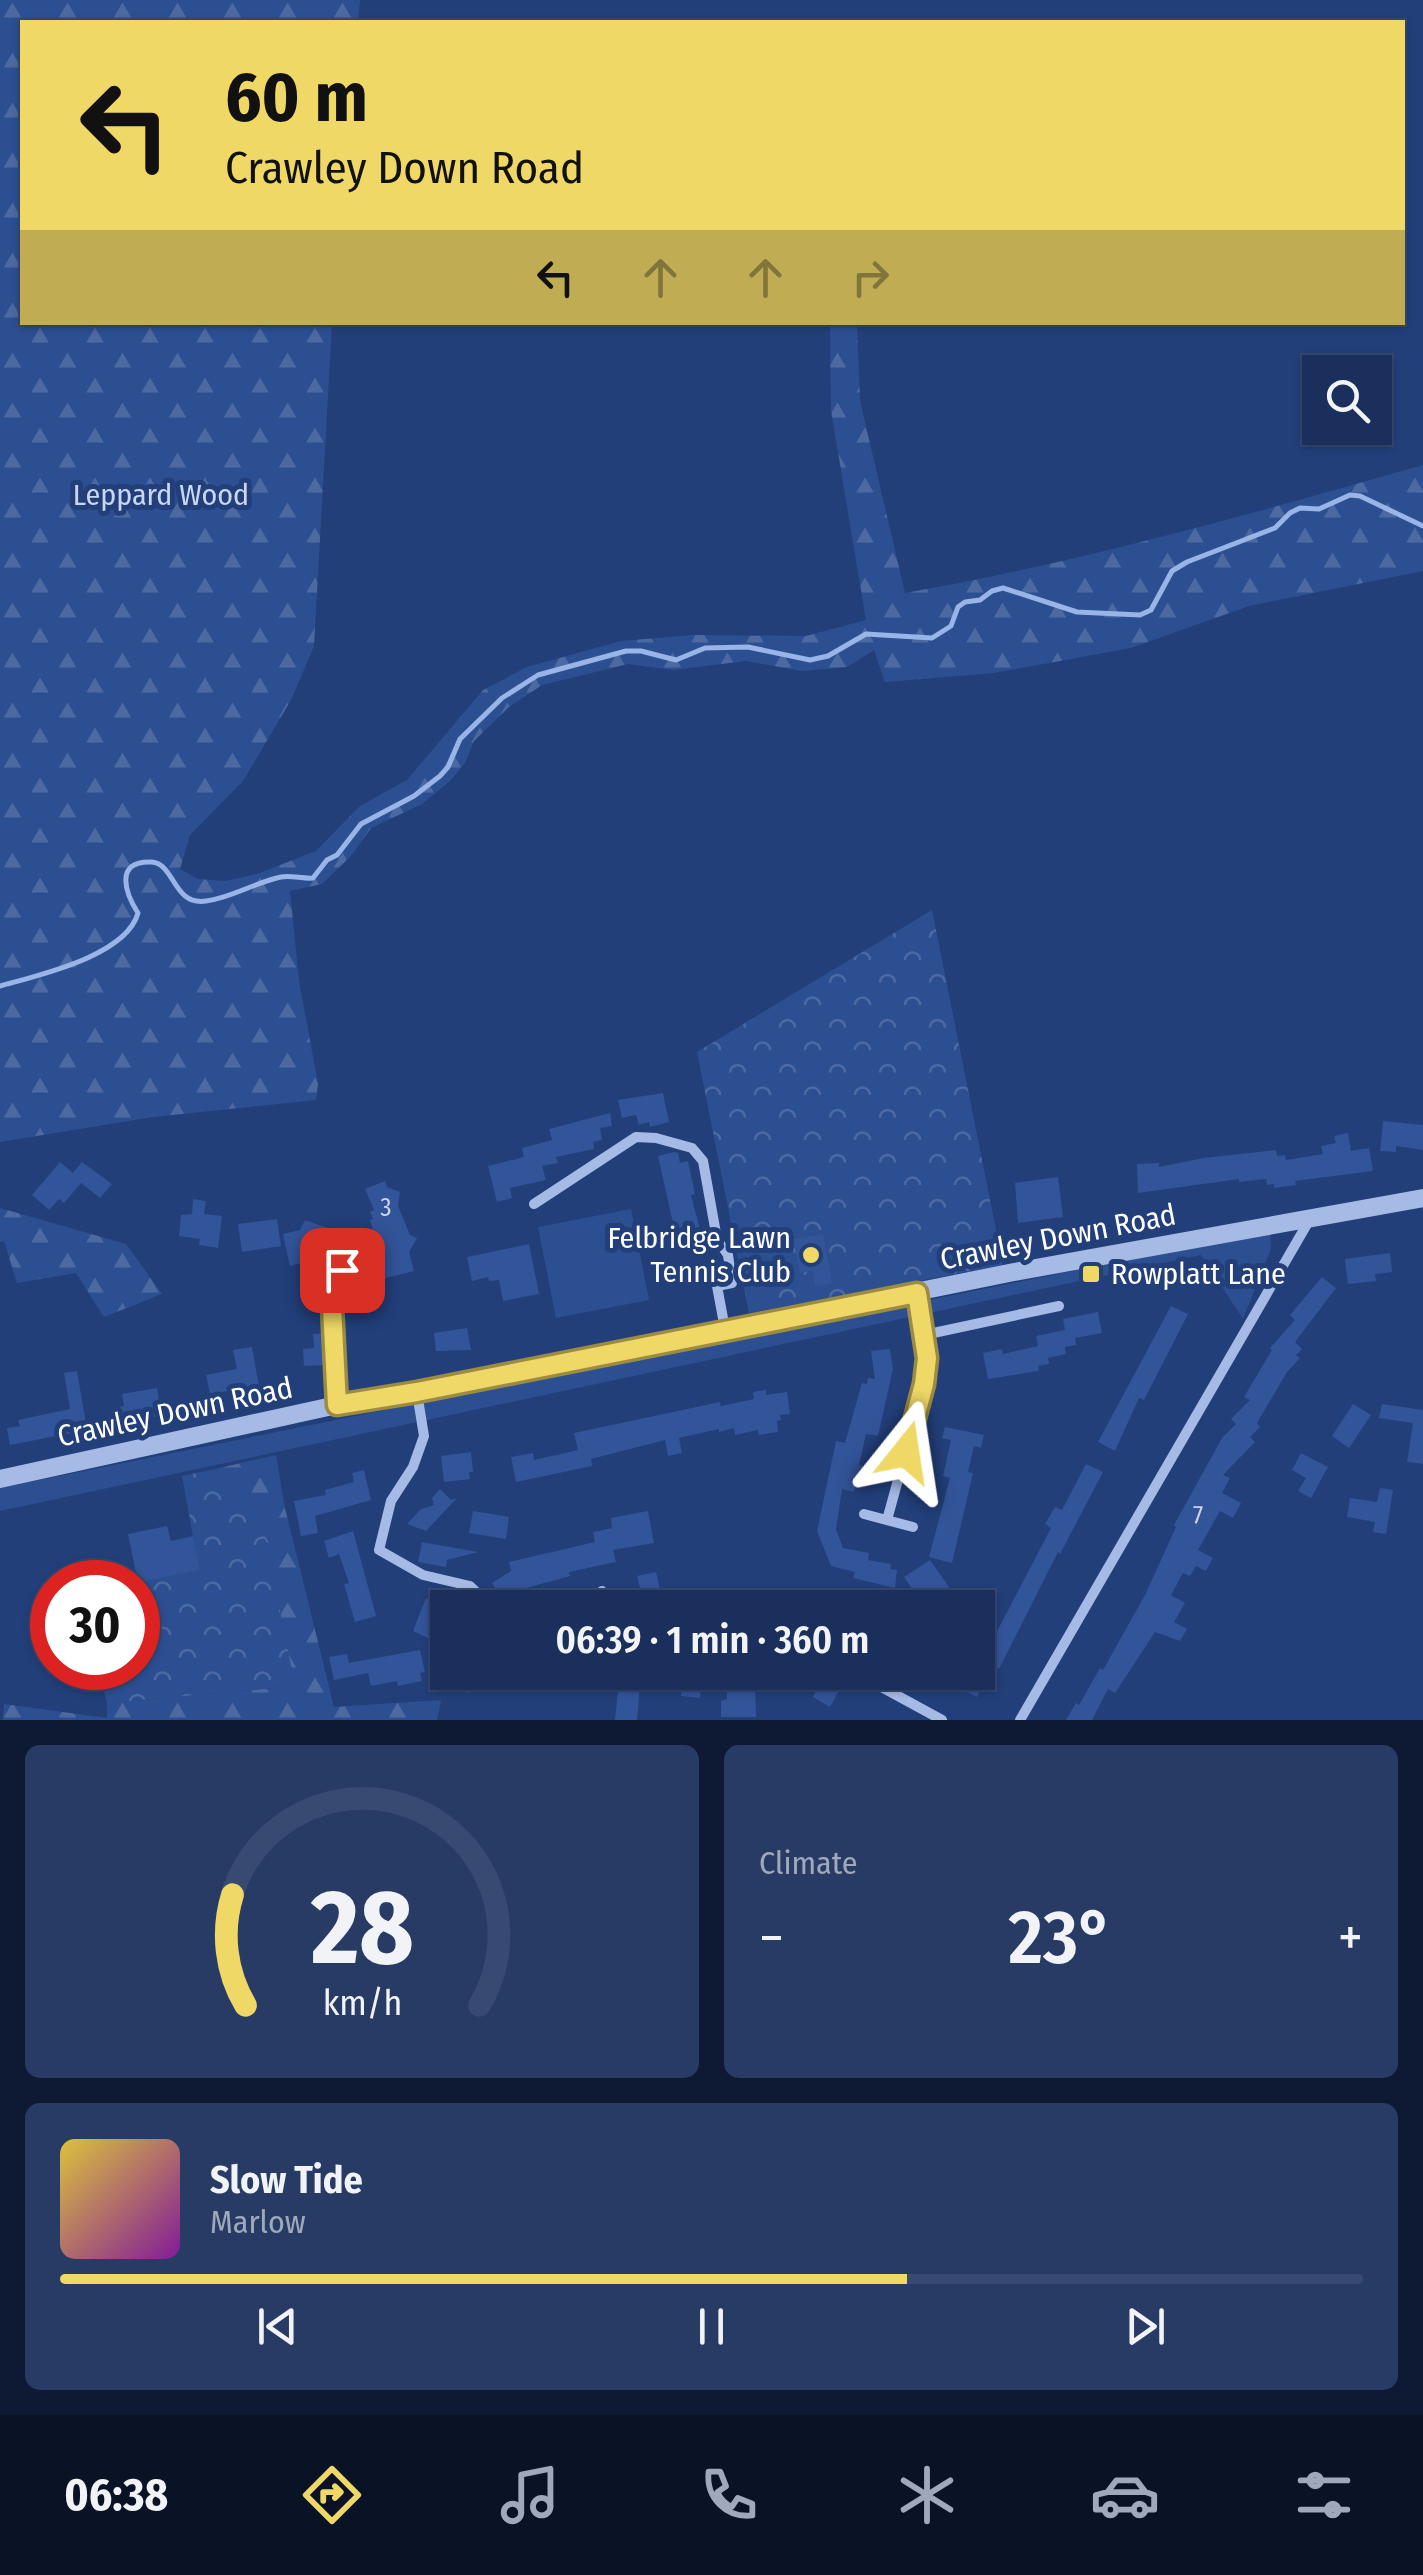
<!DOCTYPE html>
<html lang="en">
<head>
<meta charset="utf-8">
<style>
  body { margin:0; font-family:"Fira Sans Condensed",sans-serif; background:#273b65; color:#f1f3f6; height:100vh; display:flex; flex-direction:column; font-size:38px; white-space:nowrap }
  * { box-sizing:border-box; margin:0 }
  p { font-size:32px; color:#9fa9bb }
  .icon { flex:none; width:55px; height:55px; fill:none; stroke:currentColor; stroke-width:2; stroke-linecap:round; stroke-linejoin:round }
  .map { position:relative; height:1720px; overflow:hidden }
  .details { display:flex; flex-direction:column; gap:25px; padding:25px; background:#0e1a33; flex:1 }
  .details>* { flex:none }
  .guide { position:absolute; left:20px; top:20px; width:1385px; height:305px; border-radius:0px; box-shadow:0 2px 8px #0004,0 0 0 2px #384a72; background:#f0d867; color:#111; overflow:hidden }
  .controls { position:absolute; left:1302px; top:355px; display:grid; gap:20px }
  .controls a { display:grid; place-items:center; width:90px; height:90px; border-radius:0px; background:#1a2f5c; box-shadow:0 2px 8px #0004,0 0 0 2px #384a72; font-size:50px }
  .speed { position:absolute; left:30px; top:1560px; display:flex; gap:20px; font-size:50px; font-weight:700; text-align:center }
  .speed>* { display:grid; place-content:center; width:130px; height:130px; border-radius:50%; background:#1a2f5c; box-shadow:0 2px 8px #0004,0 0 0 2px #384a72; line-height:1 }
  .speed .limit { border:15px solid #d22; background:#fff; color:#111 }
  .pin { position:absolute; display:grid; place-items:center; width:85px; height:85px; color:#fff; margin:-42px; border-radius:20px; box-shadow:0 5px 15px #0006 }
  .me { position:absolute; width:110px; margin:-55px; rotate:15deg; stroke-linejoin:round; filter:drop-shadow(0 0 8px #0008) }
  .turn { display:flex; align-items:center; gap:35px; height:210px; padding:0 40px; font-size:45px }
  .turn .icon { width:130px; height:130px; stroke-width:2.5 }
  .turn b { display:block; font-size:70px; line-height:85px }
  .lanes { display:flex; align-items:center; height:95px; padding:0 40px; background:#0003; justify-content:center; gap:50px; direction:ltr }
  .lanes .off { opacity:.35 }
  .big { font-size:75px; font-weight:600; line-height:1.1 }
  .details .card { flex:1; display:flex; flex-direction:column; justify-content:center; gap:15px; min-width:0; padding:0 35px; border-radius:15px; background:#273b65 }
  .details .dial { align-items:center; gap:0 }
  .dial svg { height:260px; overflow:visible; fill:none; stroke:#384a72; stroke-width:7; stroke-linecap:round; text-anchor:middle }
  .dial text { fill:#f1f3f6; stroke:none }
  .song { display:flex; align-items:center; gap:30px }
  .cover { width:120px; height:120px; border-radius:15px; background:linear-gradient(135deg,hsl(50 70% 55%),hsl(290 70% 35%)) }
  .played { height:10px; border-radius:5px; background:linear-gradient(90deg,#f0d867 65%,#384a72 65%) }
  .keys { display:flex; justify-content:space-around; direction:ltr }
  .heat { display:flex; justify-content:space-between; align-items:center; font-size:55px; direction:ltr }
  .details .tiles { flex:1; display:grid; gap:25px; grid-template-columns:1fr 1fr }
  .card:last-child { grid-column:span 2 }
  .trip { position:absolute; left:430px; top:1590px; width:565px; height:100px; border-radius:0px; background:#1a2f5c; box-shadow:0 2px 8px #0004,0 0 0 2px #384a72; font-weight:600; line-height:100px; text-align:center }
  .tabs { display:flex; height:160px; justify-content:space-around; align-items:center; background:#0a1325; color:#9fa9bb }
  .tabs .icon { width:70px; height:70px }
  .tabs .active { color:#f0d867 }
  .tabs b { font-size:45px; color:#f1f3f6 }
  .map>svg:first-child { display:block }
  .grass { fill:#2c4f92 }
  .forest { fill:url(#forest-firs) }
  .park { fill:url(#park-crowns) }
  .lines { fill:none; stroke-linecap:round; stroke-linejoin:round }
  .stream { stroke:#99b4e6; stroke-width:5 }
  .building { fill:#325498 }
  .minor { stroke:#a5bbe5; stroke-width:10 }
  .tertiary { stroke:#a5bbe5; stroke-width:18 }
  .route-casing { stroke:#9c8c43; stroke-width:25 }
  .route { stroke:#f0d867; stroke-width:18 }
  .poi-dot { fill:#f0d867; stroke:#223f7a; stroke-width:4 }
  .labels { text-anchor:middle; stroke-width:10; stroke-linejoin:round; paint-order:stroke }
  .number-label { font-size:25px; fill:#ccd4e5 }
  .park-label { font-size:30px; fill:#c8d7f4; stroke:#223f7a }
  .street-label { font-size:30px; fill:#fff; stroke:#223f7a }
  .poi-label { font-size:30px; fill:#fff; stroke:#223f7a; text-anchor:end }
</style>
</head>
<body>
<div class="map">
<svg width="1423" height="1720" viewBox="0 0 1423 1720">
  <defs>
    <pattern id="forest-firs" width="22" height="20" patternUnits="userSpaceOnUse" patternTransform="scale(2.5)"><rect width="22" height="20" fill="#2c4f92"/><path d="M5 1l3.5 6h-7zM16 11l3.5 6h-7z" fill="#4c69a2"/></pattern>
    <pattern id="park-crowns" width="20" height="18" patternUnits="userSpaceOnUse" patternTransform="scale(2.5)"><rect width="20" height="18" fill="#2c4f92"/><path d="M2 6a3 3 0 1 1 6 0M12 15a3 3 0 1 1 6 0" fill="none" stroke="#4c69a2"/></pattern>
  </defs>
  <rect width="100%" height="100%" fill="#223f7a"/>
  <path class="grass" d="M631,1209L649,1300L556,1318L538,1227Z
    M1270,1231L1271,1249L1243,1319L1201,1255L0,1511V1488Z"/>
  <path class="forest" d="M0,0H360L358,22H22V322L332,323L314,646L291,700L243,781L190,835L180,869L198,879L225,881L257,874L316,851L360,806L407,780L483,690L527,667L621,641L693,635L806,636L866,620L831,410L830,323H857L860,401L905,593C1081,562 1252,514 1423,465V571L1249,606L1131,648L994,673L885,682L874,650L847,667L802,671L746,661L673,670L628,664L542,685L509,707L474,741L465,763L450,781L422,804L371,828L352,855L322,884L290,891L299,981L318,1084L316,1100L153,1117L0,1142Z
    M0,1208L126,1244L162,1294L104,1317L76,1273L17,1283L4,1241L0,1242Z
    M276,1455L284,1504L334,1707L441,1700L437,1720H3L4,1704L107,1718V1703L295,1686L240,1495L224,1489L215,1469Z"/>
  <path class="park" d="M932,910L1003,1265L749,1313L697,1052Z
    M215,1469L224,1489L240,1495L260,1511L295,1686L107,1703L99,1668H138V1583L199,1570L182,1476Z"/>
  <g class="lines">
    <path class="stream" d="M0,986C39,975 126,956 138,913C125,893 114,860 152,862C175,864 173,906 206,901C231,898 256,882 281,877C291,875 303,879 313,878L327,860L337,855L361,824L414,796L440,776L448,767L460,739L502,698L538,675L626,651H641L676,660L705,648L748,647L810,660L828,656L866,634L932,638L951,626L958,607L965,602L980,600L992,591L1003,588L1077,612L1140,615L1151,610L1172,571L1187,562L1275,528L1290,513L1300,508L1319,509L1350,495L1360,496L1423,526"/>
  </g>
  <path class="building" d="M663,1093L669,1122L650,1127L649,1122L639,1125L636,1115L622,1118L618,1100Z
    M610,1113L612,1126L600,1128L602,1140L593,1142L594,1149L556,1157L558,1163L542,1166L546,1180L510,1188L512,1198L497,1202L488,1166L524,1157L522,1148L552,1140L549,1129Z
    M1383,1121L1423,1125V1150L1396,1146V1152L1380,1151Z
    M1348,1133L1351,1151L1369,1148L1373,1171L1295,1181L1296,1185L1274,1188V1184L1267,1185L1266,1179L1239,1182V1179L1138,1193L1137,1164L1159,1163V1167L1204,1158L1276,1150L1277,1156L1285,1155L1286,1160L1323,1154L1321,1146L1336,1143L1334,1136Z
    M674,1152L678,1153L680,1163L688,1161L695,1194L691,1195L702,1237L682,1242L677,1241L658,1156Z
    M60,1162L73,1173L82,1162L112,1184L100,1198L81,1183L64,1203L59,1199L49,1210L32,1195Z
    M1058,1177L1063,1217L1018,1223L1015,1183Z
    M385,1181L387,1187L400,1192L398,1206L410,1235L417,1238L409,1252L414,1271L383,1279L379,1264L383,1263L370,1220L373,1219L370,1212L374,1210L365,1189Z
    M193,1199L206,1201L204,1214L222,1216L218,1248L199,1245L200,1239L179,1236L181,1215L192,1214Z
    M277,1219L281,1246L242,1252L238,1224Z
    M305,1220L328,1228L333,1249L303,1255L305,1262L290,1266L283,1234L300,1230Z
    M823,1234L832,1283L815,1286L812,1271L800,1273L793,1239Z
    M529,1244L539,1294L503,1301L499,1280L489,1281L488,1277L472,1281L467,1257Z
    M1390,1253L1392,1272L1375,1274L1376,1281L1348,1284L1345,1259Z
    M1322,1277L1336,1288L1295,1342L1302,1349L1296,1355L1300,1358L1287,1372L1257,1423L1260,1427L1250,1437L1255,1442L1223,1475L1230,1478L1222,1493L1241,1503L1233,1518L1220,1511L1198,1550L1213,1558L1206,1571L1196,1566L1190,1576L1183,1573L1171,1595L1185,1603L1174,1622L1187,1629L1180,1641L1155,1632L1115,1693L1108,1689L1092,1720H1066L1076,1703L1079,1705L1100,1668L1103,1670L1145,1595L1176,1527L1174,1525L1222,1438L1236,1424L1231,1419L1250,1400L1244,1397L1272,1350L1270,1348L1295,1320L1290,1315Z
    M1171,1306L1188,1314L1144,1400L1139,1398L1115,1451L1098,1442Z
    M1098,1312L1102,1333L1075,1338L1076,1345L1065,1347L1066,1354L1048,1358L1049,1364L1038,1366L1039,1371L988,1379L983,1353L1002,1349L1003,1354L1038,1346L1036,1336L1065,1330L1063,1319Z
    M467,1328L471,1350L436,1351L434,1333Z
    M325,1333L326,1365L304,1366L303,1349L314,1348L313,1334Z
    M252,1347L259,1386L210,1394L206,1375L237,1369L233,1350Z
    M890,1349L893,1369L878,1436L866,1434L859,1465L863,1466L860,1484H855L854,1492L842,1489L836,1529L843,1548L869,1553L868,1560L891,1564L890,1569L897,1570L895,1588L853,1578L855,1572L831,1566L817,1531L836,1441L845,1443L862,1383L867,1384L868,1378L875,1379L871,1351Z
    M77,1371L87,1430L10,1445L7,1428L20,1426L18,1420L70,1409L64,1373Z
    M157,1388L159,1400L168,1399L171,1414L149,1418L150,1423L116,1427L112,1408L124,1406L122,1394Z
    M766,1390V1395L787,1392L790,1414L780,1415L781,1420L777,1421L778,1432L759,1435L758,1430L735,1435L734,1428L719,1432V1429L679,1438L682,1453L668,1456L665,1440L591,1459L592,1466L516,1482L511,1457L533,1453L534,1460L578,1450L574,1433L720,1402L721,1406L754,1399L753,1392Z
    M1353,1404L1371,1415L1349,1448L1332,1436Z
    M1382,1404L1423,1410V1464L1407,1462L1413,1423L1379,1418Z
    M945,1427L984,1435L981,1448L974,1446L968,1472L973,1473L952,1563L929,1557L950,1478L943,1476L951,1440L942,1438Z
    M471,1452L473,1472H469L470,1479L444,1482L441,1456Z
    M1301,1453L1328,1467L1311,1498L1298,1491L1306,1478L1292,1470Z
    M1086,1464L1103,1472L1060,1554L1058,1552L999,1669L982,1660L1051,1528L1045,1524L1055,1507L1062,1510Z
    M364,1470L371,1500L315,1516L318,1533L301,1536L294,1501L326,1495L325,1490L354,1482L352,1473Z
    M1380,1488L1393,1490L1386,1534L1373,1532L1375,1522L1347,1517L1350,1498L1377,1502Z
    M440,1489L451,1500L457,1498L426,1531L407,1524L421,1509L434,1505L432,1498Z
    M473,1511L509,1517L506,1539L469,1533Z
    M648,1511L654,1543L613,1550L616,1562L569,1572L570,1576L523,1589L527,1595L514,1603L511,1598L504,1602L492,1583L511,1571L509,1562L595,1542L593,1532L612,1528L611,1518Z
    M167,1526L171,1541L193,1536L200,1570L138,1583L128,1534Z
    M353,1531L376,1616L355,1622L344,1584L349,1583L339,1554L329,1558L324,1541Z
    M422,1542L478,1552L447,1560L446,1567L418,1562Z
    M930,1560L949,1587L938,1594L935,1590L920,1600L904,1577Z
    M656,1572L664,1608H645L637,1576Z
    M426,1598L441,1605L432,1625L436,1626L430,1639L413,1631Z
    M420,1650L425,1672L420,1673L422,1681L398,1686L397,1681L371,1686L368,1673L334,1680L329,1657L347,1654L349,1663Z
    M457,1672H500V1681L485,1683L486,1690L467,1693L466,1685L461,1686Z
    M620,1672H641L637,1720H615Z
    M647,1672H703L700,1698L681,1696L682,1685L646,1682Z
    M826,1672H837L846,1678L830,1707L813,1697Z
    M955,1672H989L977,1697L949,1684Z
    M727,1683H755L756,1717H721V1701L727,1699Z"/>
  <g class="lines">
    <path class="minor" d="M534,1204L636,1137L656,1138L692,1148L703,1161L717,1239L728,1255L732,1283L717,1286L725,1329
      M924,1335L1059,1306
      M417,1393L424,1436L413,1467L391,1501L379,1550L423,1575L470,1586L493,1608
      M337,1405L331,1287L342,1269
      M864,1514L913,1527
      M887,1520L924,1385L927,1358L917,1293
      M585,1608L602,1591
      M854,1672L942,1720
      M1020,1720L1310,1219"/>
    <path class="tertiary" d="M0,1479L337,1405L417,1393L1014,1272L1423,1198"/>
  </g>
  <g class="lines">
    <defs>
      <path id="route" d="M342,1270L331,1287L337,1405L417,1392L917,1293L927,1358L924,1384L906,1452"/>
    </defs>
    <use href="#route" class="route-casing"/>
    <use href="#route" class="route"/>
  </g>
  <g class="poi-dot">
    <circle cx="811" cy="1255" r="10"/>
    <rect x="1081" y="1264" width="20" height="20" rx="5"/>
  </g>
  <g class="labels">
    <g class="number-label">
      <text x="386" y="1216">3</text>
      <text x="1198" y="1524">7</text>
    </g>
    <g class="park-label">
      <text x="161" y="505">Leppard Wood</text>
    </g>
    <g class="street-label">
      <text transform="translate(1058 1237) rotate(-11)" y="10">Crawley Down Road</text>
      <text transform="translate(175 1412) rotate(-12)" y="10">Crawley Down Road</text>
    </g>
    <g class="poi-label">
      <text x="791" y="1248">Felbridge Lawn<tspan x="791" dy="34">Tennis Club</tspan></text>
      <text x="1111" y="1284" text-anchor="start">Rowplatt Lane</text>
    </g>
  </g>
</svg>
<div class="controls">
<a><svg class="icon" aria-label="search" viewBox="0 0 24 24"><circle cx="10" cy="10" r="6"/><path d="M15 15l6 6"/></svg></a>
</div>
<div class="speed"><div class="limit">30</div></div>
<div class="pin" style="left:342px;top:1270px;background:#d93025"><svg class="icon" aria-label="arrive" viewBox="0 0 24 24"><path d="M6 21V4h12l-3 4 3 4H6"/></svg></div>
<svg class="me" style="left:906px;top:1452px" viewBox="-20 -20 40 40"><path d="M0-17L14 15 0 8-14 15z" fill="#f0d867" stroke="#fff" stroke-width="4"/></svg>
<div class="trip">06:39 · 1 min · 360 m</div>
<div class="guide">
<div class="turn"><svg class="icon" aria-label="left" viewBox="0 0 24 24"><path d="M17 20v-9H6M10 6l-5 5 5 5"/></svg><div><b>60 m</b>Crawley Down Road</div></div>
<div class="lanes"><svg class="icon" aria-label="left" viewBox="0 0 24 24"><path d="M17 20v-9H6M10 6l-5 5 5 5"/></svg><svg class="icon off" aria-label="ahead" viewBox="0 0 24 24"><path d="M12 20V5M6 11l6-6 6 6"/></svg><svg class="icon off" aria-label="ahead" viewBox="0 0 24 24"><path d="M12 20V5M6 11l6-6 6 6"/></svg><svg class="icon off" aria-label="right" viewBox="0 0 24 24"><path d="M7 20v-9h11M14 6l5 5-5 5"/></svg></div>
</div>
</div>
<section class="details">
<div class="tiles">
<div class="card dial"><svg viewBox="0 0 100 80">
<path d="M14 69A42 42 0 1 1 86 69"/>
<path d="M14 69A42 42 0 0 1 10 35" stroke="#f0d867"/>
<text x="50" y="56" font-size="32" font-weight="700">28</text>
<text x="50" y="72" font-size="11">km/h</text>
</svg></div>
<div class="card"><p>Climate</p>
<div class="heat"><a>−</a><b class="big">23°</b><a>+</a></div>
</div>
<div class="card">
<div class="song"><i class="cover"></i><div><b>Slow Tide</b><p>Marlow</p></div></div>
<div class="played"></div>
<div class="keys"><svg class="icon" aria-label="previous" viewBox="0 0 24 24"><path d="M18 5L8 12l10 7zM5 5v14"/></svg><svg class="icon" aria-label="pause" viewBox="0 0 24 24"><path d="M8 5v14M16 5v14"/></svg><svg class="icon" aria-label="next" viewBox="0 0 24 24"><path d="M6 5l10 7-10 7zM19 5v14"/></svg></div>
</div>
</div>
</section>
<nav class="tabs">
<b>06:38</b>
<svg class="icon active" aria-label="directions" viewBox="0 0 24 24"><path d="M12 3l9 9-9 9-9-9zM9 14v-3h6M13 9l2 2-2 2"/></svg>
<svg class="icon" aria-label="music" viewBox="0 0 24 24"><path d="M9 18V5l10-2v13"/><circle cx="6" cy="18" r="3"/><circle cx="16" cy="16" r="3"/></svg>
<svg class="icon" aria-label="phone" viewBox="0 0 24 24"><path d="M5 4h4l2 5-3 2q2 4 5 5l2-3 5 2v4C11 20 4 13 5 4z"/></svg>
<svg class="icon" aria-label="climate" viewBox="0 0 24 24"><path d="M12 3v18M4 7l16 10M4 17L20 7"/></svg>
<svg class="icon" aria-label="car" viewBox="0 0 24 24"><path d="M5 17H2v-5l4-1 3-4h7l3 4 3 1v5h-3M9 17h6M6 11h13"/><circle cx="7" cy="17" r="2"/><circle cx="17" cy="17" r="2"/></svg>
<svg class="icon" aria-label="filters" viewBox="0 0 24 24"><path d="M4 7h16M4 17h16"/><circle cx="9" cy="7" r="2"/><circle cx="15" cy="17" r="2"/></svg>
</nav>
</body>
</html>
